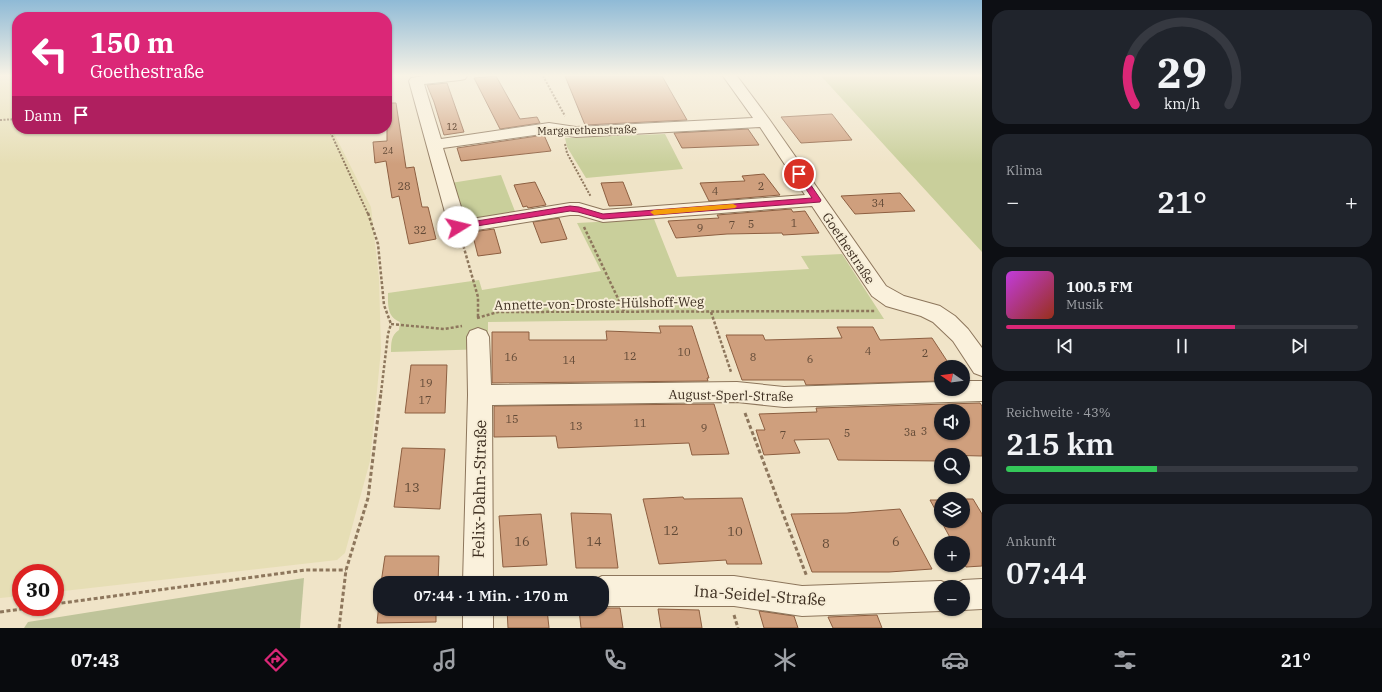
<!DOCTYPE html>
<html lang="de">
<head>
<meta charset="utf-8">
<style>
  body { margin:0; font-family:"IBM Plex Serif",serif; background:#20242c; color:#f1f3f6; height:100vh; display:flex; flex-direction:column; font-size:15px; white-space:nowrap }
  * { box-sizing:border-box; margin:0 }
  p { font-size:13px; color:#9ea1a6 }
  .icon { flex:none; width:22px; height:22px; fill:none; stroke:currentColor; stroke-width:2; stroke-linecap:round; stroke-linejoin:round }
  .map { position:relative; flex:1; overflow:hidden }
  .details { display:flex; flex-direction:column; gap:10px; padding:10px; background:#0d0f14; width:400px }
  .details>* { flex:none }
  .hud { position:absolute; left:12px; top:12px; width:380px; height:122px; border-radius:16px; box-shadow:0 1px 3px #0004; background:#db2777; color:#fff; overflow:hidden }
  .needle { width:26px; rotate:283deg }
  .buttons { position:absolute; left:934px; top:360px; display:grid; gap:8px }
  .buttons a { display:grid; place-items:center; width:36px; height:36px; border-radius:50%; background:#171b24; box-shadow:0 1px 3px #0004; font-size:20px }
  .speed { position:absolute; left:12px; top:564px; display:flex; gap:8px; font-size:20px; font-weight:700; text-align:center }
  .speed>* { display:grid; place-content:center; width:52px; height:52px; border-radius:50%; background:#171b24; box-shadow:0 1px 3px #0004; line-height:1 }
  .speed .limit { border:6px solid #d22; background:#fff; color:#111 }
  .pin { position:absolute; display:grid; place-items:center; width:34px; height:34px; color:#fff; margin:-17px; border:2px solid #fff; border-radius:50%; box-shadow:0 1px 4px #0007 }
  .me { position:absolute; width:44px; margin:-22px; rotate:81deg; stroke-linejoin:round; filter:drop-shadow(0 0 3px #0008) }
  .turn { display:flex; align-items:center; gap:14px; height:84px; padding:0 12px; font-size:18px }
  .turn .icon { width:52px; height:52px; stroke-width:2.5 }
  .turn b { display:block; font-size:28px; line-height:34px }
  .then { display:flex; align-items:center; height:38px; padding:0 12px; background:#0003; gap:8px; font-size:15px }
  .big { font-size:30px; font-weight:600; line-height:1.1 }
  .details .widget { flex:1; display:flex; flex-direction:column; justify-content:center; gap:6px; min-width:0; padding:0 14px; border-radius:16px; background:#20242c }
  .details .dial { align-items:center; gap:0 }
  .dial svg { height:104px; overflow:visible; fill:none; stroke:#363941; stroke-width:7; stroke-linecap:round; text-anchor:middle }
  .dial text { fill:#f1f3f6; stroke:none }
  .song { display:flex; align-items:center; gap:12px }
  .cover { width:48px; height:48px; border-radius:6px; background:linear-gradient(135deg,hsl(290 70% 55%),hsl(10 70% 35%)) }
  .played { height:4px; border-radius:2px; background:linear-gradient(90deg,#db2777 65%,#363941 65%) }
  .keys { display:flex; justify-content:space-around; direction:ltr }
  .heat { display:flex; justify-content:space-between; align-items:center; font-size:22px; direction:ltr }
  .charge { height:6px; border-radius:3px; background:linear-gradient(90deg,#34c759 43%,#363941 0) }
  .trip { position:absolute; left:373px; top:576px; width:236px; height:40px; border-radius:16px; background:#171b24; box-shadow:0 1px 3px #0004; font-weight:600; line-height:40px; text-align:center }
  .tabs { display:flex; height:64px; justify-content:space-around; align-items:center; background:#090b0e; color:#9ea1a6 }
  .tabs .icon { width:28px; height:28px }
  .tabs .current { color:#db2777 }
  .tabs b { font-size:18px; color:#f1f3f6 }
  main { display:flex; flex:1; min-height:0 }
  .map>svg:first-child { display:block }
  .farmland { fill:#e6deb5 }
  .green { fill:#c9cf9b }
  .cemetery { fill:#bfc49a }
  .building { fill:#cf9f7d; stroke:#8d5f41; fill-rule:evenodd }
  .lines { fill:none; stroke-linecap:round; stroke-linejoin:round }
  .minor-casing { stroke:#8d765c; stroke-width:2 }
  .path-far2 { stroke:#8d765c; stroke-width:2; stroke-dasharray:2 1.5; stroke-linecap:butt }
  .path-far1 { stroke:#8d765c; stroke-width:2.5; stroke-dasharray:3 2; stroke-linecap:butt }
  .path { stroke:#8d765c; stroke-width:3; stroke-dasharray:4 2.5; stroke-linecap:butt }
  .minor { fill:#faf1dc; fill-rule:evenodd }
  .route { fill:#db2777; stroke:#8e194d }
  .slow { fill:#f59e0b }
  .labels { text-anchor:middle; stroke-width:4; stroke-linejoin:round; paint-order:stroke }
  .far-number-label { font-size:9px; fill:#624a37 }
  .far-street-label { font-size:11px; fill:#3d2e20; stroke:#f7eed8 }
  .number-label { font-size:11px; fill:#624a37 }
  .street-label { font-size:13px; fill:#3d2e20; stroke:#f7eed8 }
  .near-number-label { font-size:13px; fill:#624a37 }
  .near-street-label { font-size:16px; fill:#3d2e20; stroke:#f7eed8 }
</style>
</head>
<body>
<main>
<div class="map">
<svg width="982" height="628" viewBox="0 0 982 628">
  <rect width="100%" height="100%" fill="#f0e4c8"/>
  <path class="farmland" d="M0,76H17V129H332L371,207L379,278L381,350L370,461L345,553L337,560L55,592V573H21V596L0,598Z"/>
  <path class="green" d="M821,76H982V252Z
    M665,134L683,169L586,178L567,147L565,138Z
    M501,175L516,214L470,220L461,217L451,183Z
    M654,219L677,277L809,269L801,256L842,254L884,319H719L488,322V349L391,352C391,343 391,335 399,330L400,322C387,317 388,305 388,293L479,280L482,290L601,271L577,223Z"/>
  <path class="cemetery" d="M304,578L300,628H24L28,622Z"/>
  <path class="building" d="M496,76L520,119L537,117L540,123L500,129L474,78Z
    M565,76H662L687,120L585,125Z
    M447,83L464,132L444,135L434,102L427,85Z
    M387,103H396L406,168L414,167L422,207H428L436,239L409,244L399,196L392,198L386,161L375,163L373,142L387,141Z
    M832,114L852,140L801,143L781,117Z
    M748,129L759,145L682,148L674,133Z
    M544,135L551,151L461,161L457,148Z
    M764,174L780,195L709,201L700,183L745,181L742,176Z
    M535,182L546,205L528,208L527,206L523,207L514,185Z
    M623,182L632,205L609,206L601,183Z
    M900,193L915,211L855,214L841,196Z
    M791,209L793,212L805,211L819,233L783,235L782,233L727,234L676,238L668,221L719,218L717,215Z
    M559,218L567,239L541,243L533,222Z
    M494,229L501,253L478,256L472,232Z
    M659,326H692L709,378H707L708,381L492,383V332H529V340H607L606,331L661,333Z
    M837,327H873L880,340L932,338L951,367H941V381L806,385L804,380H742L726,335H763L765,340L842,338Z
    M411,365H447L445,413H405Z
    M980,403L982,406V456L941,455V461L838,460L829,439L794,440L800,453L764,455L756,430H765L759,414L817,412L816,408ZM941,411H963V433H941Z
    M714,404L729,454L692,455L689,443L558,448L556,436L494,437V406Z
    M402,448L445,449L440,509L394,507Z
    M683,497L684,499L742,498L762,564H727L726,560L659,564L643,499Z
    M963,499H973L982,514V566L966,567L963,562V543H953L941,521H963Z
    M930,500H941V520Z
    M900,509L932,569L889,572H812L791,514L847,513Z
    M571,513L611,514L618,568H576Z
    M541,514L547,565L503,567L499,516Z
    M385,556H439L438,583H381Z
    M380,594V609H436V622L377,623Z
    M602,608H620L623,628H581L579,609H602Z
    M507,609H547L549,628H508Z
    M658,609L699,610L702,628H661Z
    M759,611L794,616L798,628H764Z
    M877,615L882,628H833L828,617Z"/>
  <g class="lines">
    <defs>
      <path id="minor" d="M424,76H467L465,79L460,80L424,84L441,139L549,123L576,127L753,118L723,76H737L769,119L886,286L904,296L940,306L955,316L968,329L982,348V376L974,373L953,341L933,322L921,316L886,306L872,296L812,206L603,222L579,215H570L458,233L452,231L449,227L409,81L411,78ZM760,127L805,195L603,210L579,203H570L465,220L443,148L549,133L576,137Z
        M478,328L486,331L489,337L491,385L737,382L784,387L941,382V389H963V381H982V401L784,407L737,402L492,405L493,583H463L468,395L467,337L470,331Z
        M602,576H734L802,586L941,581L952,586L963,580L982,579V609L963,610L961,609H963V587H941V609H945L941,611L802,616L734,606H602V583H591L592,581Z
        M463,609H493V628H463Z"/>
    </defs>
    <use href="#minor" class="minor-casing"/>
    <path class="path-far2" d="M543,76L565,116
      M0,120L17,119
      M329,129L368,214
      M565,144L567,153L591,197"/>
    <path class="path-far1" d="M368,213L378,244L384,305L391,324
      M584,227L624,311
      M462,241L478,297V317
      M711,312L731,372
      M477,318L498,312L875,311
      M391,324L444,329L462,326
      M381,393L388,334L391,324"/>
    <path class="path" d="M745,413L807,577
      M55,604L306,570H346
      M0,612L36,607
      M734,615L738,628
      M339,628L346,570L368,498L381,392"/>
    <use href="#minor" class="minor"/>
  </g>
  <linearGradient id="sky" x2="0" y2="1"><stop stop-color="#8fbad6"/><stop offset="0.46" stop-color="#f8f3e6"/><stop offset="1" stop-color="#f8f3e6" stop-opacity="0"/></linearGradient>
  <rect width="982" height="164" fill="url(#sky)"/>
  <path class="route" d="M797,172H802L821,200L820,202L603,219L578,212L570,211L458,229L454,227L458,224L570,206L579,207L603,214L812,198L796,174Z"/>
  <path class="slow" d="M733,204L737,206L735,208L654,215L650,212L654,210Z"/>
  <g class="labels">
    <g class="far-number-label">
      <text x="452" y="130">12</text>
      <text x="388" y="154">24</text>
    </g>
    <g class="far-street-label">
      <text transform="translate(587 130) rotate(-1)" y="4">Margarethenstraße</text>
    </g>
    <g class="number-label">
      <text x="404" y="190">28</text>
      <text x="761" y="190">2</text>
      <text x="715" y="195">4</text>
      <text x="878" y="207">34</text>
      <text x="794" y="227">1</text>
      <text x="751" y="228">5</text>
      <text x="732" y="229">7</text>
      <text x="700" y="232">9</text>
      <text x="420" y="234">32</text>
      <text x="868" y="355">4</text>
      <text x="684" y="356">10</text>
      <text x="925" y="357">2</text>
      <text x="630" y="360">12</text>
      <text x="511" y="361">16</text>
      <text x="753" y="361">8</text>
      <text x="810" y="363">6</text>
      <text x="569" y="364">14</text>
      <text x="426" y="387">19</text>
      <text x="425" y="404">17</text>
      <text x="512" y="423">15</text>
      <text x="640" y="427">11</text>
      <text x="576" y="430">13</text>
      <text x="704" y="432">9</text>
      <text x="924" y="435">3</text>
      <text x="910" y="436">3a</text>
      <text x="847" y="437">5</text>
      <text x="783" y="439">7</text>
    </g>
    <g class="street-label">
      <text transform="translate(849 248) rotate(56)" y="5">Goethestraße</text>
      <text transform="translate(599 303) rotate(-1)" y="5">Annette-von-Droste-Hülshoff-Weg</text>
      <text transform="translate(731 395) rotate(1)" y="5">August-Sperl-Straße</text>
    </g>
    <g class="near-number-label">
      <text x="412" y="492">13</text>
      <text x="671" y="535">12</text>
      <text x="735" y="536">10</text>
      <text x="522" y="546">16</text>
      <text x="594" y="546">14</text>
      <text x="896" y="546">6</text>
      <text x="826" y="548">8</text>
    </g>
    <g class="near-street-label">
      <text transform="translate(479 489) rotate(-89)" y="6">Felix-Dahn-Straße</text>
      <text transform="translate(760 595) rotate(4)" y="6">Ina-Seidel-Straße</text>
    </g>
  </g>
</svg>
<div class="buttons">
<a><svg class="needle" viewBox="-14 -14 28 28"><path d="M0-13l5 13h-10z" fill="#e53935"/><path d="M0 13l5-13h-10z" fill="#9ea1a6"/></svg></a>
<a><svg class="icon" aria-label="sound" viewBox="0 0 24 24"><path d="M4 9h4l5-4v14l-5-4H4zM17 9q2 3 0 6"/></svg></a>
<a><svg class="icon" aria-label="search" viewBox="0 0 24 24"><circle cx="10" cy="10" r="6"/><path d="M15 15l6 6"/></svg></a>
<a><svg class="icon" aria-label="layers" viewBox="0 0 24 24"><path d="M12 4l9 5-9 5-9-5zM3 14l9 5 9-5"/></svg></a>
<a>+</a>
<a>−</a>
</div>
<div class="speed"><div class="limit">30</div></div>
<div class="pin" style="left:799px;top:174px;background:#d93025"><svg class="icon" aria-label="arrive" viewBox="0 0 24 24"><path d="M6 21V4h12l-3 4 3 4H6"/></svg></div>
<svg class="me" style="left:458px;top:227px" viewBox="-20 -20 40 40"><circle r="19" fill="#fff"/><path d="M0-13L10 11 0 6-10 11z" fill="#db2777"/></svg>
<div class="trip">07:44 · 1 Min. · 170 m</div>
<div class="hud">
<div class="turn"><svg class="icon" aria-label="left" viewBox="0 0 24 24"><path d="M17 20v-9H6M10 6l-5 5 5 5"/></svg><div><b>150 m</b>Goethestraße</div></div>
<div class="then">Dann<svg class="icon" aria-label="arrive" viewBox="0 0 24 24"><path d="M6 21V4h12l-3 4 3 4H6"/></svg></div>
</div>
</div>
<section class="details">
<div class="widget dial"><svg viewBox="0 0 100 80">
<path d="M14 69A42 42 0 1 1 86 69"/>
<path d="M14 69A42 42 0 0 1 10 34" stroke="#db2777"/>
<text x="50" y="56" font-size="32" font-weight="700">29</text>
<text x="50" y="72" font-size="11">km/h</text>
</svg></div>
<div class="widget"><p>Klima</p>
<div class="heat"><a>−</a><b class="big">21°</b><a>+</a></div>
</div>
<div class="widget">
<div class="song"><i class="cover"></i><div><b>100.5 FM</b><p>Musik</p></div></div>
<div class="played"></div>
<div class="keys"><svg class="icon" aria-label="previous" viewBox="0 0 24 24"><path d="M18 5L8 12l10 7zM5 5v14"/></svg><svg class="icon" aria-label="pause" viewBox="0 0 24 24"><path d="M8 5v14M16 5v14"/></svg><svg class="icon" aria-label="next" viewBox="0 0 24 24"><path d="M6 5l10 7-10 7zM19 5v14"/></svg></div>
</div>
<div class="widget"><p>Reichweite · 43%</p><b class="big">215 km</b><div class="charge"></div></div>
<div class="widget"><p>Ankunft</p><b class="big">07:44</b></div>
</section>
</main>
<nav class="tabs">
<b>07:43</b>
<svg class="icon current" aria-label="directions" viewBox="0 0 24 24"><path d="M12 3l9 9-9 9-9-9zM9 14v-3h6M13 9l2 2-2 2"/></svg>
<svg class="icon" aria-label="music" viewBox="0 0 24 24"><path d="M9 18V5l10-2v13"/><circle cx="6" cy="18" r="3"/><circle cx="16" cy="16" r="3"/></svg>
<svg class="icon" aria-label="phone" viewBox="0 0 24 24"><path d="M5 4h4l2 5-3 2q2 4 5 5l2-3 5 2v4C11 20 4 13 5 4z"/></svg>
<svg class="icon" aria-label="climate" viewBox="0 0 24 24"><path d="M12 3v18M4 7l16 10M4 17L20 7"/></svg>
<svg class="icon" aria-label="car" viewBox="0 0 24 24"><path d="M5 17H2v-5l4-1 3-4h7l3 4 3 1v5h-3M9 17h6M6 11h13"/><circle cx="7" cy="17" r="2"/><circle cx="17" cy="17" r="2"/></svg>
<svg class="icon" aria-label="filters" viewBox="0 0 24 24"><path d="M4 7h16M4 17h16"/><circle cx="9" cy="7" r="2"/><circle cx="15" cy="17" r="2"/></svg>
<b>21°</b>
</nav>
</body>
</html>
